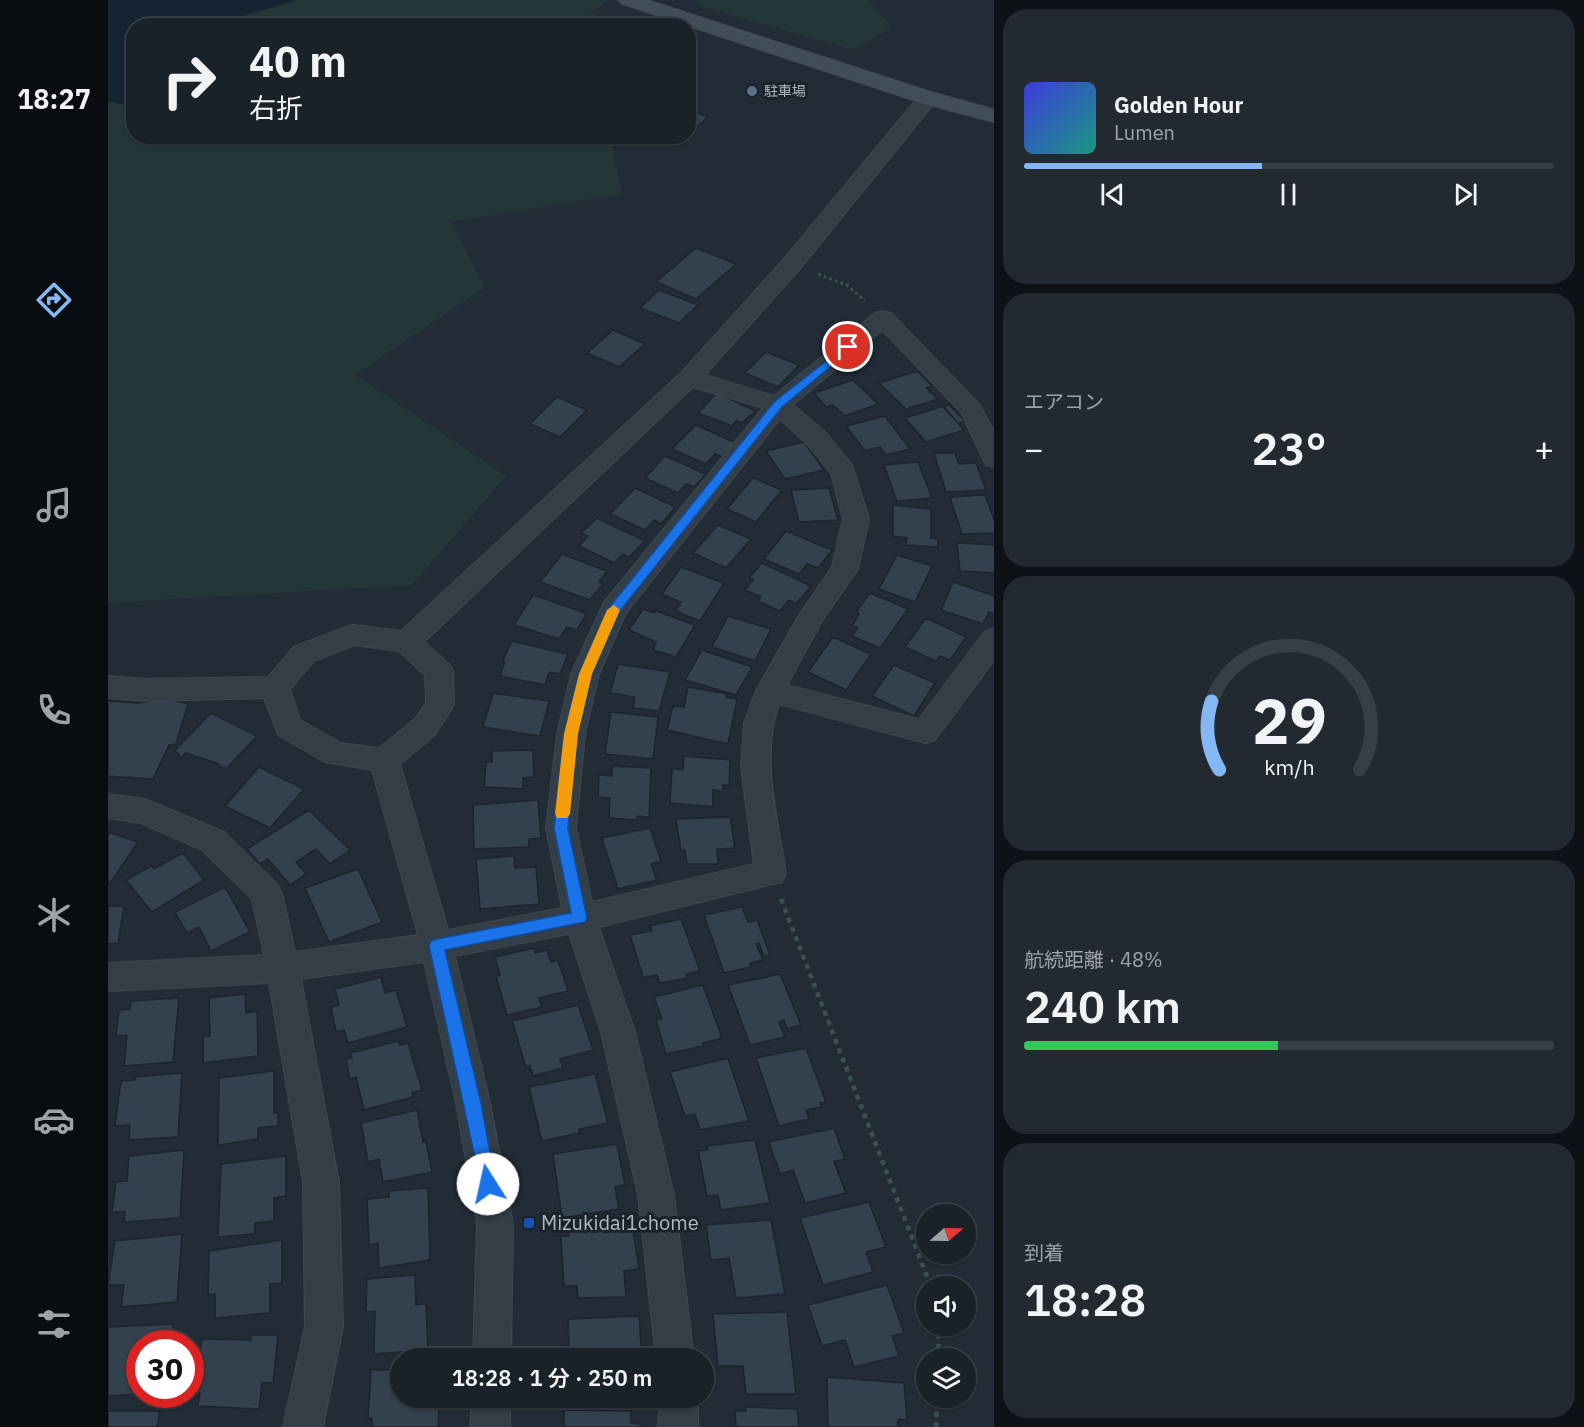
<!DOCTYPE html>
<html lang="ja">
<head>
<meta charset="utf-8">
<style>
  body { margin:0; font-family:"IBM Plex Sans","Noto Sans JP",sans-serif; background:#222931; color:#f1f3f6; height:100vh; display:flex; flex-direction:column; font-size:22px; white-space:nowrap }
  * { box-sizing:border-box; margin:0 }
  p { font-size:20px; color:#9fa3a8 }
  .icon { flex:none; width:33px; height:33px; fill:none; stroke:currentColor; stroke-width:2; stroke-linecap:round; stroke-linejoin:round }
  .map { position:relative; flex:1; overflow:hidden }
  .side { display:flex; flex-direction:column; gap:9px; padding:9px; background:#0e1217; width:590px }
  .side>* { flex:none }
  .top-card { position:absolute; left:18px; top:18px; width:570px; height:126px; border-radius:24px; box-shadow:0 2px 4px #0004,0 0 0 2px #373e46; background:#192129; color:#f1f3f6; overflow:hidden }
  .needle { width:39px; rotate:70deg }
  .buttons { position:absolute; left:808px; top:1204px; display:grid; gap:12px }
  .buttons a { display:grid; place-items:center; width:60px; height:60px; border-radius:50%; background:#192129; box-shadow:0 2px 4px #0004,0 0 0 2px #373e46; font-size:30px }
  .speed { position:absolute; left:18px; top:1330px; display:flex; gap:12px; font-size:30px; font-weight:700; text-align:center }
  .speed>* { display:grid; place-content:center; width:78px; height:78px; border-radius:50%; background:#192129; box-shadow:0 2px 4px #0004,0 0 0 2px #373e46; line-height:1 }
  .speed .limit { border:9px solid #d22; background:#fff; color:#111 }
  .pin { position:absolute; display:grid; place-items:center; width:51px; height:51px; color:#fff; margin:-26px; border:3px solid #fff; border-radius:50%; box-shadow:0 2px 6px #0007 }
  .me { position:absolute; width:66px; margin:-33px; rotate:350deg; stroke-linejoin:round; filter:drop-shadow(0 0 4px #0008) }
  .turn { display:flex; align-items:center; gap:21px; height:126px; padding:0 24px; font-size:27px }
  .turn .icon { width:78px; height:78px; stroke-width:2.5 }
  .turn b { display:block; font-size:42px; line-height:51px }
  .big { font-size:45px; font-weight:600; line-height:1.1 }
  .side .widget { flex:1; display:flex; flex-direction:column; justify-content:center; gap:9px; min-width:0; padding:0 21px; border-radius:24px; background:#222931 }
  .side .dial { align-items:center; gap:0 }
  .dial svg { height:156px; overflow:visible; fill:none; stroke:#373e46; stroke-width:7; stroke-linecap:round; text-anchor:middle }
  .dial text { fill:#f1f3f6; stroke:none }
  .song { display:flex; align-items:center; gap:18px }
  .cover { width:72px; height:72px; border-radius:9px; background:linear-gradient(135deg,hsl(240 70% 55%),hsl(170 70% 35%)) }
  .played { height:6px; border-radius:3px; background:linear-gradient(90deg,#84b8f4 45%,#373e46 45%) }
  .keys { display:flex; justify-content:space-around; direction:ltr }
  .heat { display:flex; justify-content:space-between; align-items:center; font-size:33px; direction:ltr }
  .charge { height:9px; border-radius:4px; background:linear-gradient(90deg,#34c759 48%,#373e46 0) }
  .trip { position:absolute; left:282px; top:1348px; width:324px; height:60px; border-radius:30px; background:#192129; box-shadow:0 2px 4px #0004,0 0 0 2px #373e46; font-weight:600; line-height:60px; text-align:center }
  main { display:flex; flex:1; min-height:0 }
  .tabs { display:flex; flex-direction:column; width:108px; justify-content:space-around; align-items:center; background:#0a0d10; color:#9fa3a8 }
  .tabs .icon { width:42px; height:42px }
  .tabs .active { color:#84b8f4 }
  .tabs b { font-size:27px; color:#f1f3f6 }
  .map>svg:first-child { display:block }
  .green { fill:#233738 }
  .water { fill:#152433 }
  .building { fill:#33404e; stroke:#1c252e; stroke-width:1.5 }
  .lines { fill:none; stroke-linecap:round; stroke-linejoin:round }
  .street-casing { stroke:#3e4751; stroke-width:2 }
  .secondary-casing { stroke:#3e4751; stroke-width:1 }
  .path-far1 { stroke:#3b5050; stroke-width:3; stroke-dasharray:3 3; stroke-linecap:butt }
  .path { stroke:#3b5050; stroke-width:4.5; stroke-dasharray:5 5; stroke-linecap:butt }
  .street { fill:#343e47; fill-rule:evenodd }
  .secondary { fill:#424d5a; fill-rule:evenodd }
  .route { fill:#1a73e8; stroke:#114b97; stroke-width:1.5 }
  .slow { fill:#f59e0b }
  .service-dot { fill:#5c6f8a; stroke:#1a232c; stroke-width:2 }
  .transit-dot { fill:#1a4fb4; stroke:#1a232c; stroke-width:2 }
  .labels { text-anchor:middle; stroke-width:6; stroke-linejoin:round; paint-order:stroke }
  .far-poi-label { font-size:14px; fill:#afb9c4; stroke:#1a232c; text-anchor:start }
  .near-poi-label { font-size:20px; fill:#afb9c4; stroke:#1a232c; text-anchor:start }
</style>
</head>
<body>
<main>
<nav class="tabs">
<b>18:27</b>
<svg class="icon active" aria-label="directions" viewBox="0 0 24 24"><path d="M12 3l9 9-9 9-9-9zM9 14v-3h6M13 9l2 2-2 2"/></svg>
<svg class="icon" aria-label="music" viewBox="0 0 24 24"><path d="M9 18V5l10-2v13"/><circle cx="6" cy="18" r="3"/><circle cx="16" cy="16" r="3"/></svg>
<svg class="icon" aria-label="phone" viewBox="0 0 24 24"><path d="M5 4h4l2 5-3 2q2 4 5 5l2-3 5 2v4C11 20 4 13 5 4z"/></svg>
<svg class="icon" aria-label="climate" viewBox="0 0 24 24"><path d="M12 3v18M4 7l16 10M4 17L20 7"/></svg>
<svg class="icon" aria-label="car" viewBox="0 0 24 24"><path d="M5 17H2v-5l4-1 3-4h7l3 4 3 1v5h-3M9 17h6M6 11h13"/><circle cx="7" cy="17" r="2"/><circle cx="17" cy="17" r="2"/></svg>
<svg class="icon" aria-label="filters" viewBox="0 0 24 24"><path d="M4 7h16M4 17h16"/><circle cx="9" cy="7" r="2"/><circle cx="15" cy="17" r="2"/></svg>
</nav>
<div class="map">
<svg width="887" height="1427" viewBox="0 0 887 1427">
  <rect width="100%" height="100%" fill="#212c37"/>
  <path class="green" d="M191,0H500L482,14L509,19L507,26H102Z
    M590,0H760L784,27L746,50L589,5Z
    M3,101L25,107L26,136L502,137L514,194L343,222L377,287L247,375L398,476L304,585L0,603V102Z"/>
  <path class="water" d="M0,0H188L101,25L26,26L25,107L0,101Z"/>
  <path class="building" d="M580,109L600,117L580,134Z
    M588,248L628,264L588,299L548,282Z
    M551,290L590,305L571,323L532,308Z
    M505,330L537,344L511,367L479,353Z
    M658,352L691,365L670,387L637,373Z
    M809,371L824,386L818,388L830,399L798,409L771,383Z
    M745,380L770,404L737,416L725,405L718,407L706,393Z
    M609,393L647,411L634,423L628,421L624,426L590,413Z
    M449,397L479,410L452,437L422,424Z
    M841,405L857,421L850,423L835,407Z
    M835,406L856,430L818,442L797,418Z
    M777,416L802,449L778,455L772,447L757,451L738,426Z
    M588,425L628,443L615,457L607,454L598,464L564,449Z
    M696,442L716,470L677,479L658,451Z
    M826,453H847L851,464L868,463L878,490L838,492Z
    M557,456L598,474L586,487L578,484L570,493L537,478Z
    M810,462L824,498L789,501L776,465Z
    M645,478L674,490L648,522L619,509Z
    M527,488L561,504L567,508L553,524L546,520L537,530L502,514Z
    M721,488L730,520L691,522L683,490Z
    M877,495L887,522V533L854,534L842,497Z
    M785,505L823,509V538L830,539V547L798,545L799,538L785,536Z
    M489,518L537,541L521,557L515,554L506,563L471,546L480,536L473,533Z
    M610,525L643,539L618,568L585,553Z
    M678,531L724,550L710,568L699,564L691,574L656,559Z
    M849,543L887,545V573L852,571Z
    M454,554L499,571L491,582L495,584L482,600L432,582Z
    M789,555L824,566L807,602L771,589Z
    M654,563L703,586L688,604L681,600L672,611L650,601L653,597L637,590L645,580L641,578Z
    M573,567L616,583L592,621L567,611L573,602L554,594Z
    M845,582L887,596V614L881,612L875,624L833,610Z
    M762,593L800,609L772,648L744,636L750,628L744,626L751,614L748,612Z
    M425,595L469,610L478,614L469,630L459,627L451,639L406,625Z
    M535,609L546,613L548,611L587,625L568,657L545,650L548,642L521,630Z
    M620,616L663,629L647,661L604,647Z
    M818,618L858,637L842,660L832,656L828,661L797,647Z
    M725,637L763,654L738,690L700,672Z
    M404,641L460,654L452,674L441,672L437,685L392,676L397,661L395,660Z
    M594,650L644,667L628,695L577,680Z
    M510,664L562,672L551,711L525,708L527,697L502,693Z
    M786,665L827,683L806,716L764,696Z
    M580,687L619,694L618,697L629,699L620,744L559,730L565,706L576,707Z
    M385,693L441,701L432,736L375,727Z
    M60,699L80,704L68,744L61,745L45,779L0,776V701L30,703Z
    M503,712L550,717L545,759L497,754Z
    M103,713L149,736L119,768H115L108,763L78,753L73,758L67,750Z
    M425,750L426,777L415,778V789L376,787L378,762H384V751Z
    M576,756L622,760L621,785H615L614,792L605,790V807L562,803L564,768L575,770Z
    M504,766L543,768L541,817L529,816V820L501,818L502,798L490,797L491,775L504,776Z
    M151,767L196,789L162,828L117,806Z
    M430,800L433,838L421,839V847L366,849L365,805Z
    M201,810L242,850L222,864L208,849L188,862L198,874L182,885L160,859L152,864L139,849Z
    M622,817L627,848L609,849L610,864H579L577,850H573L568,819Z
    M542,828L553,861L543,864L549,880L510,889L494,838Z
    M0,832L30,842L0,886Z
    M75,853L96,880L44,912L18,880L43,866L46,869Z
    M406,856L407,868L428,867L431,904L372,909L368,859Z
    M250,869L274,922L221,942L197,888Z
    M117,887L142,932L103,951L91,927L79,933L67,912Z
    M0,906H16L10,943L0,944Z
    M634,907L640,922L649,920L662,955L656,956L651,943L648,944L655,960L642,963L643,967L616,973L596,915Z
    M573,919L592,971L578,974L579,978L552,983L549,975L535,977L522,935L544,931L542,926Z
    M426,948L427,953L439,950L443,962L450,960L460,991L431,998L434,1007L399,1015L388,976L392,975L387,957Z
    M672,974L693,1025L679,1029L676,1020L671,1022L677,1037L642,1045L620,985Z
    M273,977L277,993L288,990L299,1027L240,1043L236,1030L228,1032L223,1007L231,1005L227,989Z
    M595,985L614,1038L595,1043L596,1046L558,1054L548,1020L554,1019L546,997Z
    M137,994L138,1013L149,1011L150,1056L95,1063V1036H102L101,998Z
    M71,998L65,1062L16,1066L19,1035L8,1036L11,1010L22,1009L23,1001Z
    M470,1005L485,1050L452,1059L455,1068L425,1076L422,1066L418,1067L404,1021Z
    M290,1041L292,1045L300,1043L314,1090L304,1093L305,1097L256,1110L248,1077L242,1079L238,1059L244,1058L242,1053Z
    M698,1048L718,1102L712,1103L713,1107L698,1110L701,1119L671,1126L648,1058Z
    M620,1058L641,1121L592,1130L587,1114L577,1116L562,1072Z
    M166,1071V1113H170V1126L150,1128V1139L110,1145L111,1078Z
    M74,1073L70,1137L21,1140L22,1125L7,1126L13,1081L27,1080V1077Z
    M487,1074L500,1123L471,1129L472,1133L434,1141L421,1087Z
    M309,1110L315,1142L318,1141L324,1172L275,1182L271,1159L260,1162L253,1123Z
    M726,1128L737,1159L726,1161L738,1193L697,1203L685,1170L672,1174L661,1142Z
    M647,1140L662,1203L613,1210L610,1195L599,1196L590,1151L600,1150L599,1146Z
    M509,1144L517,1185L507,1187L511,1209L454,1218L445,1154Z
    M76,1150L72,1218L16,1222L17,1212H4L8,1182L19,1181L21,1156Z
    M178,1156V1196L166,1198V1221L147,1223V1234L110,1237L113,1164Z
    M320,1188L322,1260L271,1268L270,1243L261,1245L259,1199L281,1197V1191Z
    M761,1202L778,1247L758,1252L765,1272L715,1285L692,1218Z
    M663,1220L677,1294L628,1298L621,1258L603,1260L598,1225Z
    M524,1224L531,1269L516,1271L518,1297L470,1298L469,1286H456L453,1236H461L460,1230Z
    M74,1234L69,1302L13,1307L16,1285H0L7,1241Z
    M174,1240V1283L162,1284V1313L107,1318V1294L100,1295L101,1251Z
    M307,1275L308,1305L318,1304L320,1350L266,1354L267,1311L258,1312L259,1279Z
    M779,1285L796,1333L784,1336L791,1356L746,1367L737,1340L714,1346L700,1305Z
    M679,1312L688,1394H638L635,1366H610L605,1314Z
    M531,1316L534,1359H450V1347L461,1346L460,1319Z
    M65,1324L62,1344H32V1394L0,1396V1327Z
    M143,1335H170L165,1383H154L151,1409L90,1406L92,1392H86L94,1339L143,1340Z
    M263,1370H292V1398H331L330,1427H264V1418L260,1419Z
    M719,1377L796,1383L799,1420L790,1419V1427H720Z
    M637,1407L689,1409L691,1427H628L627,1411H638Z
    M456,1410L523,1411V1423L533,1424V1427H456Z
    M0,1411H52L49,1427H0Z"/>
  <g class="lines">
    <defs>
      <path id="street" d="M820,92L827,94L830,98L827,102L691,270L597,375L666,396L767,313L775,311L783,313L871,404L887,433V467L878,465L875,459L853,412L774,330L685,405L716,431L744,465L761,519L750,569L714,621L679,685L811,719L877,631L887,628V659L827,740L817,743L671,704C652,757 670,819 678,873L674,882L491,927L527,1032L566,1195L586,1359H548L530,1195L493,1032L461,934L347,956L382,1103L405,1224L403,1359H365L369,1224L348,1103L316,962L193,979L231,1182L235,1327L215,1427H175L197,1327L195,1182L161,983L0,991V963L156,955L144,899L94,850L33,823L0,818V794L37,799L116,832L169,884L174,893L187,952L310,935L264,770L217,762L170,735L156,698L39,701L0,698V676L39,679L160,677L186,647L235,628L245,625L293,631L573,373L675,260L813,94ZM585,387L655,408L496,602L463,674L449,734L438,828L454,908L340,930L292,764L327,735L346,705L345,671L341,664L316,642ZM672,419L698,443L723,473L735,519L724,567L691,615L648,691L636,723L633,768L646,864L484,902L468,828L477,734L491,674L518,613ZM247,645L291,651L317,675L318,703L307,719L271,748L233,743L192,720L182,689L206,661Z
        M364,1398H402V1427H362Z
        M552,1398H590V1427H550Z"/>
      <path id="secondary" d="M510,0H541L828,93L887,109V123L812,103L513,4Z"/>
    </defs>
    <use href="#street" class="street-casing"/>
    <use href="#secondary" class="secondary-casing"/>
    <path class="path-far1" d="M710,274L739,285L757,301"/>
    <path class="path" d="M673,899L823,1287
      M830,1359L831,1326
      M828,1427L829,1398"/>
    <use href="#street" class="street"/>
    <use href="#secondary" class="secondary"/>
  </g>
  <path class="route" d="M740,344L744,345V349L674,407L512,611L484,674L470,734L460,828L479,918L477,922L337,950L373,1103L388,1184L386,1190L380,1192L374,1190L321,946L323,941L329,939L463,913L446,828L456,734L471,674L500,609L666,402Z"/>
  <path class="slow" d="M506,605L512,610L484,674L470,734L462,814L459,818H449L447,814L456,734L471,674L499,610Z"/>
  <circle class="service-dot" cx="644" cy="91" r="6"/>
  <rect class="transit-dot" x="415" y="1217" width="12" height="12" rx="3"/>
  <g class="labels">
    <g class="far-poi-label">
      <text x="656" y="96">駐車場</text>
    </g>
    <g class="near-poi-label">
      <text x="433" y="1230">Mizukidai1chome</text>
    </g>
  </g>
</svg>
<div class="buttons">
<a><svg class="needle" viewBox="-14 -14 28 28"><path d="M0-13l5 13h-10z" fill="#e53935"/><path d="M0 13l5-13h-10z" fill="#9fa3a8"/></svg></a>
<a><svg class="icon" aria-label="sound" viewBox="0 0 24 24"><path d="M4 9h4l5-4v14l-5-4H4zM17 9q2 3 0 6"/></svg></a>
<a><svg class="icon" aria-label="layers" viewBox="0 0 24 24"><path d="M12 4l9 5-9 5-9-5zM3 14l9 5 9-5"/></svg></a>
</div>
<div class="speed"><div class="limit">30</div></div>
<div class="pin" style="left:740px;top:347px;background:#d93025"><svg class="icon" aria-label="arrive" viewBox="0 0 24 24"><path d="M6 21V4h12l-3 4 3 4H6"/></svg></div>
<svg class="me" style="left:380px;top:1184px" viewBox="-20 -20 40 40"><circle r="19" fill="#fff"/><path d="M0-13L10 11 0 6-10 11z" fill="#1a73e8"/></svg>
<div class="trip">18:28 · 1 分 · 250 m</div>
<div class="top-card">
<div class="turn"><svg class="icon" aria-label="right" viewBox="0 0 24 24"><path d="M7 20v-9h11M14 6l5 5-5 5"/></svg><div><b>40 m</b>右折</div></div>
</div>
</div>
<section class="side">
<div class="widget">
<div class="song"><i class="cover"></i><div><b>Golden Hour</b><p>Lumen</p></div></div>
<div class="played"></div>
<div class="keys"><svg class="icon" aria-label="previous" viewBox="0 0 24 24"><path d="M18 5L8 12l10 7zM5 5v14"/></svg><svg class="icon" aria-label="pause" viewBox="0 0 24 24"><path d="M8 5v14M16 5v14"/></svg><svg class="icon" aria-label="next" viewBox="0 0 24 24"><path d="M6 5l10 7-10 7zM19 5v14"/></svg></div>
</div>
<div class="widget"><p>エアコン</p>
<div class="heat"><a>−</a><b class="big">23°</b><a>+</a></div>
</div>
<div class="widget dial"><svg viewBox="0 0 100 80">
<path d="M14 69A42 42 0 1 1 86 69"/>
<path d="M14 69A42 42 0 0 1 10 34" stroke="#84b8f4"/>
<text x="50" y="56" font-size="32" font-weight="700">29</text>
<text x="50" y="72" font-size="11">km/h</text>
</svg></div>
<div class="widget"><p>航続距離 · 48%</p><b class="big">240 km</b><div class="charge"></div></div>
<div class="widget"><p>到着</p><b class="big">18:28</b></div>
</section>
</main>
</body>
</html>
